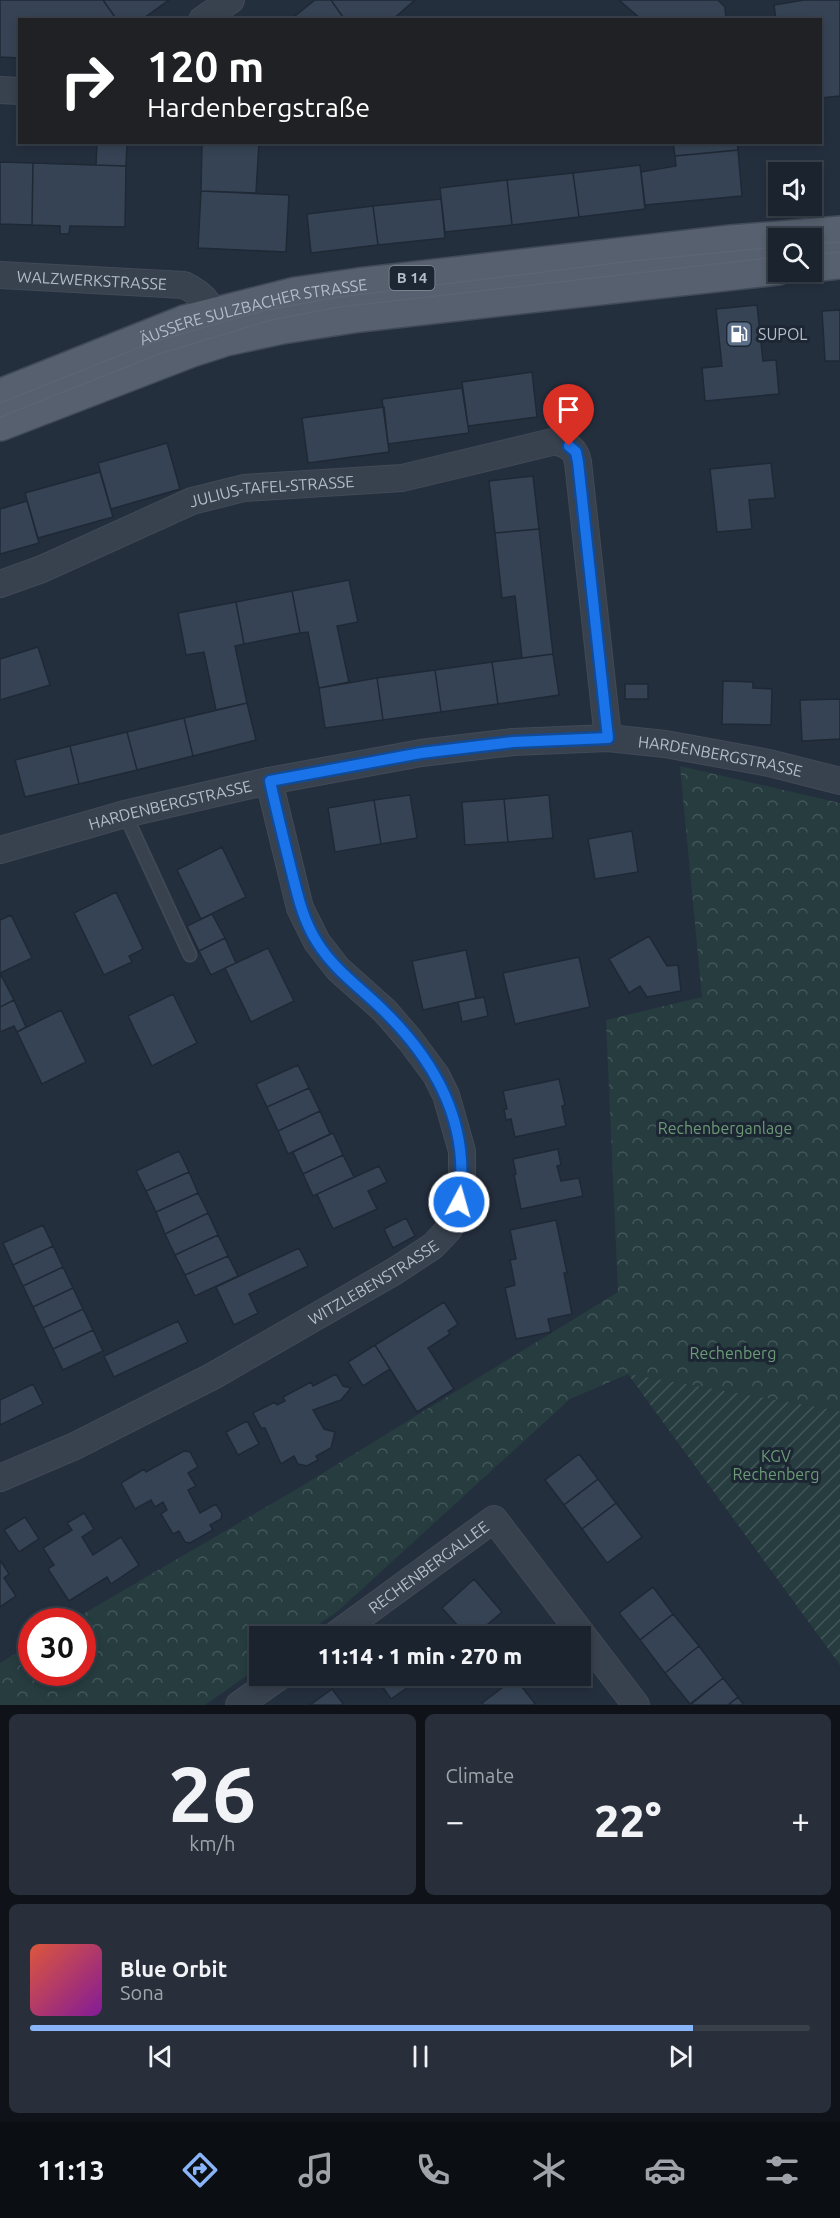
<!DOCTYPE html>
<html lang="en">
<head>
<meta charset="utf-8">
<style>
  body { margin:0; font-family:Ubuntu,sans-serif; background:#282f3a; color:#f1f3f6; height:100vh; display:flex; flex-direction:column; font-size:22px; white-space:nowrap }
  * { box-sizing:border-box; margin:0 }
  p { font-size:20px; color:#a0a4aa }
  .icon { flex:none; width:33px; height:33px; fill:none; stroke:currentColor; stroke-width:2; stroke-linecap:round; stroke-linejoin:round }
  .map { position:relative; height:1705px; overflow:hidden }
  .panel { display:flex; flex-direction:column; gap:9px; padding:9px; background:#0f1319; flex:1 }
  .panel>* { flex:none }
  .guide { position:absolute; left:18px; top:18px; width:804px; height:126px; border-radius:0px; box-shadow:0 3px 9px #0003,0 0 0 2px #39404a; background:#202124; color:#fff; overflow:hidden }
  .controls { position:absolute; left:768px; top:162px; display:grid; gap:12px }
  .controls a { display:grid; place-items:center; width:54px; height:54px; border-radius:0px; background:#1b232e; box-shadow:0 3px 9px #0003,0 0 0 2px #39404a; font-size:30px }
  .speed { position:absolute; left:18px; top:1608px; display:flex; gap:12px; font-size:30px; font-weight:700; text-align:center }
  .speed>* { display:grid; place-content:center; width:78px; height:78px; border-radius:50%; background:#1b232e; box-shadow:0 3px 9px #0003,0 0 0 2px #39404a; line-height:1 }
  .speed .limit { border:9px solid #d22; background:#fff; color:#111 }
  .pin { position:absolute; display:grid; place-items:center; width:51px; height:51px; color:#fff; margin:-62px -26px; border-radius:50% 50% 50% 0; rotate:-45deg; box-shadow:0 0 6px #0007 }
  .pin .icon { rotate:45deg }
  .me { position:absolute; width:66px; margin:-33px; rotate:6deg; stroke-linejoin:round; filter:drop-shadow(0 0 4px #0008) }
  .turn { display:flex; align-items:center; gap:21px; height:126px; padding:0 30px; font-size:27px }
  .turn .icon { width:78px; height:78px; stroke-width:2.5 }
  .turn b { display:block; font-size:42px; line-height:51px }
  .big { font-size:45px; font-weight:800; line-height:1.1 }
  .panel .widget { flex:1; display:flex; flex-direction:column; justify-content:center; gap:9px; min-width:0; padding:0 21px; border-radius:9px; background:#282f3a }
  .panel .dial { align-items:center; gap:0 }
  .dial b { font-size:78px; line-height:1 }
  .song { display:flex; align-items:center; gap:18px }
  .cover { width:72px; height:72px; border-radius:9px; background:linear-gradient(135deg,hsl(10 70% 55%),hsl(290 70% 35%)) }
  .played { height:6px; border-radius:3px; background:linear-gradient(90deg,#8ab4f8 85%,#39404a 85%) }
  .keys { display:flex; justify-content:space-around; direction:ltr }
  .heat { display:flex; justify-content:space-between; align-items:center; font-size:33px; direction:ltr }
  .panel .tiles { flex:1; display:grid; gap:9px; grid-template-columns:1fr 1fr }
  .widget:last-child { grid-column:span 2 }
  .trip { position:absolute; left:249px; top:1626px; width:342px; height:60px; border-radius:0px; background:#1b232e; box-shadow:0 3px 9px #0003,0 0 0 2px #39404a; font-weight:800; line-height:60px; text-align:center }
  .tabs { display:flex; height:96px; justify-content:space-around; align-items:center; background:#0b0e12; color:#a0a4aa }
  .tabs .icon { width:42px; height:42px }
  .tabs .current { color:#8ab4f8 }
  .tabs b { font-size:27px; color:#f1f3f6 }
  .map>svg:first-child { display:block }
  .forest { fill:url(#forest-crowns) }
  .garden { fill:url(#garden-furrows) }
  .building { fill:#364354; stroke:#1f2835; stroke-width:1.5 }
  .lines { fill:none; stroke-linecap:round; stroke-linejoin:round }
  .service-casing { stroke:#414a57; stroke-width:15 }
  .minor-casing { stroke:#414a57; stroke-width:28 }
  .primary-casing { stroke:#414a57; stroke-width:36 }
  .service { stroke:#38414e; stroke-width:12 }
  .minor { stroke:#38414e; stroke-width:26 }
  .primary { stroke:#56606e; stroke-width:33 }
  .tram { stroke:#5a6575; stroke-width:1.5 }
  .route-casing { stroke:#114b97; stroke-width:15 }
  .route { stroke:#1a73e8; stroke-width:10 }
  .labels { text-anchor:middle; stroke-width:6; stroke-linejoin:round; paint-order:stroke }
  .shield { fill:#1d2633; stroke:#878f9c; stroke-width:1.5 }
  .shield-label { font-size:15px; font-weight:bold; fill:#b4bcc9 }
  .street-label { font-size:16px; fill:#b4bcc9; stroke:#1d2633 }
  .poi-label { font-size:16px; fill:#b4bcc9; stroke:#1d2633; text-anchor:start }
  .park-label { font-size:16px; fill:#6b9a76; stroke:#1d2633 }
</style>
</head>
<body>
<div class="map">
<svg width="840" height="1705" viewBox="0 0 840 1705">
  <defs>
    <pattern id="forest-crowns" width="20" height="18" patternUnits="userSpaceOnUse" patternTransform="scale(1.5)"><rect width="20" height="18" fill="#263c3f"/><path d="M2 6a3 3 0 1 1 6 0M12 15a3 3 0 1 1 6 0" fill="none" stroke="#435659"/></pattern>
    <pattern id="garden-furrows" width="10" height="10" patternUnits="userSpaceOnUse" patternTransform="scale(1.5)"><rect width="10" height="10" fill="#263c3f"/><path d="M-1 1l2-2M0 10L10 0M9 11l2-2" fill="none" stroke="#435659"/></pattern>
  </defs>
  <rect width="100%" height="100%" fill="#242f3e"/>
  <path class="forest" d="M680,766L840,803V1411L628,1374L570,1399L338,1611L302,1636H260L259,1667L205,1705H0V1663L31,1644L32,1672H82V1622L71,1621L297,1489L618,1292L606,1020L702,997Z"/>
  <path class="garden" d="M628,1374L840,1411V1665Z"/>
  <path class="building" d="M0,0H103L117,20H20V58L0,57Z
    M103,0H169L141,20H117Z
    M315,0H331L345,20H290Z
    M331,0H415L392,20H345Z
    M619,0H718L725,7L726,20H642Z
    M804,0H840V96L820,98V20H776L774,5Z
    M97,142H127L126,166L96,165Z
    M202,142H259L256,193L201,191Z
    M673,142H737L738,150L675,156Z
    M738,150L742,196L645,205L641,172L676,166L675,156Z
    M0,162L33,163L32,225L0,224Z
    M33,163L126,166L125,227L70,226L69,234H60V226L32,225Z
    M640,165L645,209L579,217L573,173Z
    M573,173L579,217L512,225L507,180Z
    M507,180L512,225L445,232L440,188Z
    M201,191L289,195L286,252L198,248Z
    M441,199L445,238L378,245L373,206Z
    M373,206L378,245L311,253L307,214Z
    M757,305L763,361L776,360L779,394L705,401L702,368L722,366L716,309Z
    M840,310V361H825L822,311Z
    M532,372L537,417L468,426L462,382Z
    M462,388L469,433L388,444L382,399Z
    M384,407L389,452L308,463L302,418Z
    M167,443L180,489L111,509L98,463Z
    M771,463L775,498L749,500L752,529L717,532L710,469Z
    M100,472L113,517L38,538L25,493Z
    M533,476L539,529L495,533L489,481Z
    M27,501L39,543L0,554V509Z
    M539,529L553,654L522,658L515,596L502,598L495,533Z
    M349,580L358,622L337,626L349,682L319,688L308,632L300,633L292,591Z
    M292,591L300,633L244,644L236,602Z
    M236,602L244,644L235,646L247,703L216,710L204,652L186,655L178,613Z
    M38,647L50,685L0,700V659Z
    M553,654L559,695L498,704L492,662Z
    M492,662L498,704L441,712L435,670Z
    M435,670L441,712L383,720L377,678Z
    M377,678L383,720L325,728L319,688Z
    M723,681L753,682V688L772,689L771,725L722,724Z
    M625,684H648V699H625Z
    M840,699V739L802,741L800,700Z
    M247,703L256,740L193,756L184,718Z
    M184,718L193,756L137,770L127,732Z
    M127,732L137,770L79,784L70,746Z
    M70,746L79,784L25,797L15,760Z
    M410,795L417,838L381,844L374,800Z
    M549,795L553,838L508,842L504,799Z
    M504,799L508,842L465,845L462,802Z
    M374,800L381,844L335,852L328,808Z
    M632,831L638,872L595,879L588,839Z
    M222,847L246,897L201,919L177,870Z
    M116,892L143,949L129,956L132,962L104,975L74,913Z
    M212,914L225,938L199,951L187,926Z
    M11,915L32,958L0,973V920Z
    M649,936L667,966L678,965L681,991L647,997L640,986L629,993L609,959Z
    M225,938L236,963L211,975L199,951Z
    M268,948L294,1001L251,1022L225,968Z
    M466,950L476,998L423,1010L412,961Z
    M579,957L590,1007L515,1024L503,973Z
    M0,973L14,1000L0,1007Z
    M173,994L197,1043L152,1066L128,1016Z
    M484,997L488,1016L462,1022L458,1002Z
    M14,1000L26,1027L17,1032L14,1026L0,1032V1007Z
    M61,1010L86,1062L42,1084L17,1032Z
    M298,1065L309,1088L267,1107L256,1084Z
    M559,1079L565,1105L562,1106L566,1126L515,1137L511,1119L506,1120L504,1109H507L503,1091Z
    M309,1088L320,1111L278,1131L267,1107Z
    M320,1111L330,1134L288,1154L278,1131Z
    M333,1133L343,1155L303,1174L293,1152Z
    M558,1149L561,1165L557,1166L561,1181L579,1178L583,1196L521,1209L514,1175L516,1174L513,1159Z
    M179,1151L189,1172L146,1191L136,1171Z
    M343,1155L354,1177L313,1196L303,1174Z
    M379,1166L387,1182L368,1191L377,1209L333,1229L317,1194Z
    M189,1172L198,1193L156,1212L146,1191Z
    M198,1193L208,1213L165,1234L156,1212Z
    M208,1213L218,1235L175,1255L165,1234Z
    M406,1218L415,1236L393,1248L384,1229Z
    M556,1220L567,1273H564L572,1314L548,1319L551,1332L516,1339L505,1288L515,1285L510,1260L516,1259L510,1230Z
    M43,1225L53,1246L13,1265L3,1243Z
    M218,1235L228,1256L185,1275L175,1255Z
    M53,1246L63,1267L23,1286L13,1265Z
    M299,1248L308,1266L249,1294L258,1313L234,1325L216,1287Z
    M228,1256L238,1276L195,1296L185,1275Z
    M63,1267L73,1288L33,1307L23,1286Z
    M73,1288L83,1309L43,1328L33,1307Z
    M444,1302L458,1324L448,1331L450,1334L428,1348L454,1389L417,1412L375,1345Z
    M83,1309L93,1330L53,1349L43,1328Z
    M178,1321L188,1342L114,1377L104,1356Z
    M93,1330L103,1351L63,1370L53,1349Z
    M375,1345L390,1369L363,1386L348,1362Z
    M336,1374L343,1386L351,1388L341,1400L313,1410L324,1429L335,1432L331,1448L316,1456L318,1460L307,1466L298,1464L294,1456L281,1464L265,1428H261L253,1413L275,1402L277,1405L285,1401L283,1397L311,1382L313,1386Z
    M33,1384L43,1404L0,1425V1400Z
    M247,1421L259,1444L238,1455L226,1432Z
    M184,1451L190,1452L198,1467L188,1473L196,1486L188,1490L200,1513L216,1504L222,1514L221,1519L210,1525L213,1530L190,1543L185,1542L179,1531L173,1534L161,1514L167,1510L163,1502L155,1507L151,1500L135,1509L121,1483L144,1469L146,1472Z
    M579,1454L598,1479L564,1505L545,1480Z
    M598,1479L616,1503L582,1529L564,1505Z
    M616,1503L642,1537L607,1563L582,1529Z
    M84,1513L94,1529L82,1537L93,1555L121,1537L139,1565L111,1584L107,1577L69,1601L48,1569L54,1565L43,1548L72,1530L67,1523Z
    M25,1517L39,1539L19,1552L4,1530Z
    M0,1560L9,1574L4,1578L16,1596L0,1607Z
    M474,1579L502,1612L474,1636H467L442,1608Z
    M653,1587L673,1614L640,1640L619,1613Z
    M673,1614L699,1646L665,1673L640,1640Z
    M699,1646L723,1678L690,1704L665,1673Z
    M375,1676H424L391,1699Z
    M515,1678L536,1705H484L482,1703Z
    M723,1678L738,1697L728,1705H690Z
    M332,1689L344,1705H310Z
    M738,1697L744,1705H728Z"/>
  <g class="lines">
    <defs>
      <path id="service" d="M125,814L190,955"/>
      <g id="minor">
        <path d="M202,20L231,0"/>
        <path d="M0,90L20,91"/>
        <path id="s1" d="M0,275L184,285C207,296 212,307 219,331"/>
        <path id="s2" d="M0,584L42,569L192,501L244,488L402,478L556,441C569,446 575,448 578,462L608,738"/>
        <path id="s3" d="M0,850L125,814L269,781L421,753L513,742L608,738L665,744L769,763L840,781"/>
        <path id="s4" d="M0,1478L75,1446L213,1376L395,1271L433,1246L449,1229L459,1201L462,1180V1151L446,1095L436,1075L410,1040L385,1011L338,969L317,942L300,908L269,781"/>
        <path id="s5" d="M334,1636L494,1519L636,1705"/>
        <path d="M239,1705L280,1676"/>
      </g>
      <g id="primary">
        <path d="M812,265L840,262"/>
        <path id="s6" d="M0,396L185,322L296,294L358,285L731,242L840,233"/>
        <path d="M0,424L189,351L226,339L282,327L360,315L778,268"/>
      </g>
    </defs>
    <use href="#service" class="service-casing"/>
    <use href="#minor" class="minor-casing"/>
    <use href="#primary" class="primary-casing"/>
    <use href="#service" class="service"/>
    <use href="#minor" class="minor"/>
    <use href="#primary" class="primary"/>
    <path class="tram" d="M812,244L840,242
      M812,255L840,252
      M0,403L153,342L266,310L339,297L632,261L778,247
      M0,417L159,354L271,320L340,307L778,257"/>
  </g>
  <g class="lines">
    <defs>
      <path id="route" d="M459,1202C471,1126 437,1063 384,1011C361,988 334,970 317,942C302,919 297,892 290,865C283,837 276,809 270,781L421,753L513,742L608,738L578,462L576,452L569,446"/>
    </defs>
    <use href="#route" class="route-casing"/>
    <use href="#route" class="route"/>
  </g>
  <defs>
    <symbol id="fuel-square" viewBox="-11 -11 22 22"><rect x="-9" y="-9" width="18" height="18" rx="4" fill="#5c6f8a" stroke="#1d2633"/><path d="M-5.5-6h7V0h2V4h1.3V-2.5L3-4.5l.8-.8L6-3V5H2.5V1h-1V6h-7ZM-4.2-4.7v3.2H.2V-4.7Z" fill="#fff"/></symbol>
  </defs>
  <g fill-rule="evenodd">
    <use href="#fuel-square" x="724" y="319" width="30" height="30"/>
  </g>
  <g class="labels">
    <rect class="shield" x="389.5" y="266" width="45" height="24" rx="4.5"/>
    <g class="shield-label">
      <text x="412" y="283">B 14</text>
    </g>
    <g class="street-label">
      <text dy="6" stroke="none"><textPath href="#s1" startOffset="92">WALZWERKSTRASSE</textPath></text>
      <text dy="6" stroke="none"><textPath href="#s6" startOffset="268">ÄUSSERE SULZBACHER STRASSE</textPath></text>
      <text dy="6" stroke="none"><textPath href="#s2" startOffset="290">JULIUS-TAFEL-STRASSE</textPath></text>
      <text dy="6" stroke="none"><textPath href="#s3" startOffset="734">HARDENBERGSTRASSE</textPath></text>
      <text dy="6" stroke="none"><textPath href="#s3" startOffset="176">HARDENBERGSTRASSE</textPath></text>
      <text dy="6" stroke="none"><textPath href="#s4" startOffset="422">WITZLEBENSTRASSE</textPath></text>
      <text dy="6" stroke="none"><textPath href="#s5" startOffset="117">RECHENBERGALLEE</textPath></text>
    </g>
    <g class="poi-label">
      <text x="758" y="340">SUPOL</text>
    </g>
    <g class="park-label">
      <text x="725" y="1134">Rechenberganlage</text>
      <text x="733" y="1359">Rechenberg</text>
      <text x="776" y="1462">KGV<tspan x="776" dy="18">Rechenberg</tspan></text>
    </g>
  </g>
</svg>
<div class="controls">
<a><svg class="icon" aria-label="sound" viewBox="0 0 24 24"><path d="M4 9h4l5-4v14l-5-4H4zM17 9q2 3 0 6"/></svg></a>
<a><svg class="icon" aria-label="search" viewBox="0 0 24 24"><circle cx="10" cy="10" r="6"/><path d="M15 15l6 6"/></svg></a>
</div>
<div class="speed"><div class="limit">30</div></div>
<div class="pin" style="left:569px;top:446px;background:#d93025"><svg class="icon" aria-label="arrive" viewBox="0 0 24 24"><path d="M6 21V4h12l-3 4 3 4H6"/></svg></div>
<svg class="me" style="left:459px;top:1202px" viewBox="-20 -20 40 40"><circle r="17" fill="#1a73e8" stroke="#fff" stroke-width="3"/><path d="M0-11L8 9 0 5-8 9z" fill="#fff"/></svg>
<div class="trip">11:14 · 1 min · 270 m</div>
<div class="guide">
<div class="turn"><svg class="icon" aria-label="right" viewBox="0 0 24 24"><path d="M7 20v-9h11M14 6l5 5-5 5"/></svg><div><b>120 m</b>Hardenbergstraße</div></div>
</div>
</div>
<section class="panel">
<div class="tiles">
<div class="widget dial"><b>26</b><p>km/h</p></div>
<div class="widget"><p>Climate</p>
<div class="heat"><a>−</a><b class="big">22°</b><a>+</a></div>
</div>
<div class="widget">
<div class="song"><i class="cover"></i><div><b>Blue Orbit</b><p>Sona</p></div></div>
<div class="played"></div>
<div class="keys"><svg class="icon" aria-label="previous" viewBox="0 0 24 24"><path d="M18 5L8 12l10 7zM5 5v14"/></svg><svg class="icon" aria-label="pause" viewBox="0 0 24 24"><path d="M8 5v14M16 5v14"/></svg><svg class="icon" aria-label="next" viewBox="0 0 24 24"><path d="M6 5l10 7-10 7zM19 5v14"/></svg></div>
</div>
</div>
</section>
<nav class="tabs">
<b>11:13</b>
<svg class="icon current" aria-label="directions" viewBox="0 0 24 24"><path d="M12 3l9 9-9 9-9-9zM9 14v-3h6M13 9l2 2-2 2"/></svg>
<svg class="icon" aria-label="music" viewBox="0 0 24 24"><path d="M9 18V5l10-2v13"/><circle cx="6" cy="18" r="3"/><circle cx="16" cy="16" r="3"/></svg>
<svg class="icon" aria-label="phone" viewBox="0 0 24 24"><path d="M5 4h4l2 5-3 2q2 4 5 5l2-3 5 2v4C11 20 4 13 5 4z"/></svg>
<svg class="icon" aria-label="climate" viewBox="0 0 24 24"><path d="M12 3v18M4 7l16 10M4 17L20 7"/></svg>
<svg class="icon" aria-label="car" viewBox="0 0 24 24"><path d="M5 17H2v-5l4-1 3-4h7l3 4 3 1v5h-3M9 17h6M6 11h13"/><circle cx="7" cy="17" r="2"/><circle cx="17" cy="17" r="2"/></svg>
<svg class="icon" aria-label="filters" viewBox="0 0 24 24"><path d="M4 7h16M4 17h16"/><circle cx="9" cy="7" r="2"/><circle cx="15" cy="17" r="2"/></svg>
</nav>
</body>
</html>
